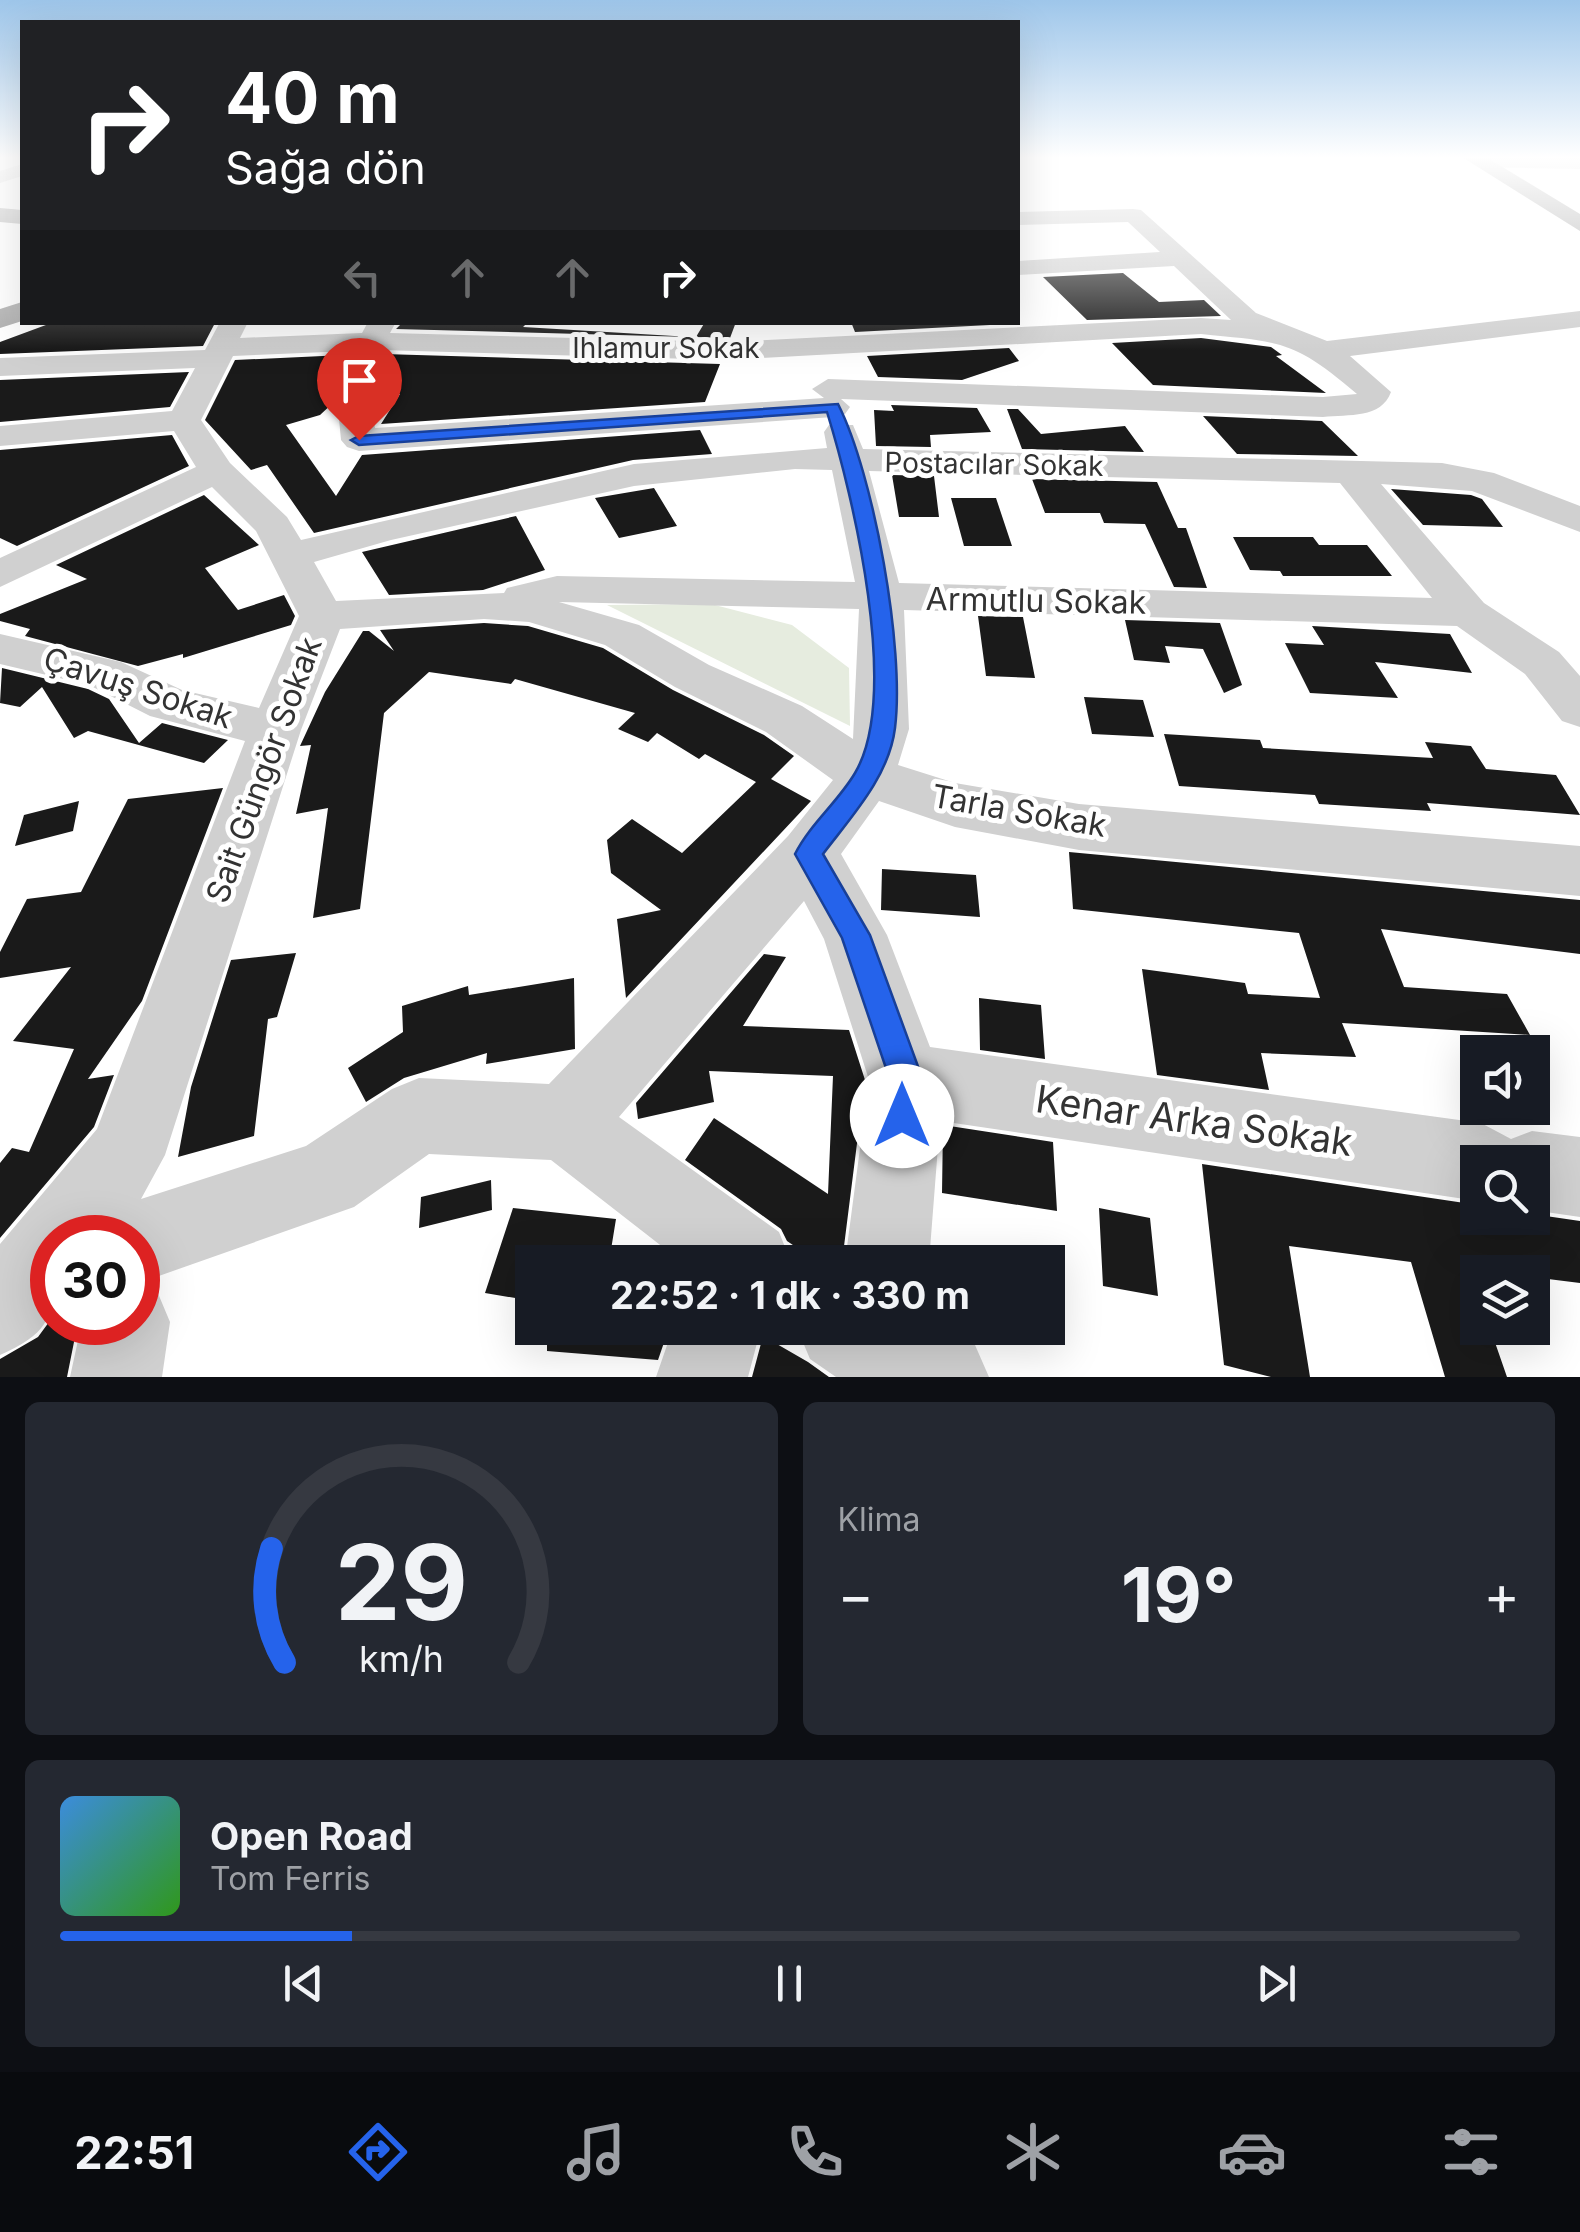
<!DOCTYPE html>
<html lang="tr">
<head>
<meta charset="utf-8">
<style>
  body { margin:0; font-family:Inter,sans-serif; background:#242831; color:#f1f3f6; height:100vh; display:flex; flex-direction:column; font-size:38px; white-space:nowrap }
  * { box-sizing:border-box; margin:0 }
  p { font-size:32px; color:#9ea1a6 }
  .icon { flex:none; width:55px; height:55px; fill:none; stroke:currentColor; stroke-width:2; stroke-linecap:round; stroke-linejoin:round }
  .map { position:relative; height:1377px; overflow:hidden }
  .sheet { display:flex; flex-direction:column; gap:25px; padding:25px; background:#0d0f14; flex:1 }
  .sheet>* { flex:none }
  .top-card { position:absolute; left:20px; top:20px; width:1000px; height:305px; border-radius:0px; box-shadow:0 10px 40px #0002; background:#202124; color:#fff; overflow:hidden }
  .controls { position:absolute; left:1460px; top:1035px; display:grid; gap:20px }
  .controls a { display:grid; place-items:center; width:90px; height:90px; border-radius:0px; background:#171b24; box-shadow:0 10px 40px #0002; font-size:50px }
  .speed { position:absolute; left:30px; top:1215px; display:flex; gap:20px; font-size:50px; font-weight:700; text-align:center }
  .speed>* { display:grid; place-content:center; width:130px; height:130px; border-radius:50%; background:#171b24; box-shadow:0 10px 40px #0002; line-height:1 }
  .speed .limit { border:15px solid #d22; background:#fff; color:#111 }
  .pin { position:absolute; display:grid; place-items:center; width:85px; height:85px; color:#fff; margin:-102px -42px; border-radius:50% 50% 50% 0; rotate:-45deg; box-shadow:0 0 10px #0007 }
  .pin .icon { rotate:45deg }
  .me { position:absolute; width:110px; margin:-55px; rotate:0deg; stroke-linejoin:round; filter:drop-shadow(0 0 8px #0008) }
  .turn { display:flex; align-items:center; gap:35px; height:210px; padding:0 40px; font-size:45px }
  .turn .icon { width:130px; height:130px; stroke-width:2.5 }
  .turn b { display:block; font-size:70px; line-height:85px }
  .lanes { display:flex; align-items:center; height:95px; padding:0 40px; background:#0003; justify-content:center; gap:50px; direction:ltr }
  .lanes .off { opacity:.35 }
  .big { font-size:75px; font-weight:700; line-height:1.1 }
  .sheet .card { flex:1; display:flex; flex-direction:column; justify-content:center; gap:15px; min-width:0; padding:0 35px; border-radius:15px; background:#242831 }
  .sheet .dial { align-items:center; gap:0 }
  .dial svg { height:260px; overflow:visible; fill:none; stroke:#363941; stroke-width:7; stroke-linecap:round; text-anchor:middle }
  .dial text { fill:#f1f3f6; stroke:none }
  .song { display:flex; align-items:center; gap:30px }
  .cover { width:120px; height:120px; border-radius:15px; background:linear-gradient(135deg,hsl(210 70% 55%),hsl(110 70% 35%)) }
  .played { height:10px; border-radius:5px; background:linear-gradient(90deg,#2563eb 20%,#363941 20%) }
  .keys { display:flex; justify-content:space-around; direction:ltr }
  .heat { display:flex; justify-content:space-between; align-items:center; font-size:55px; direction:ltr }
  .sheet .tiles { flex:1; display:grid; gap:25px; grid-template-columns:1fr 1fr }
  .card:last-child { grid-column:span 2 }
  .trip { position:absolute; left:515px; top:1245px; width:550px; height:100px; border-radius:0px; background:#171b24; box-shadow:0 10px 40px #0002; font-weight:700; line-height:100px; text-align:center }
  .tabs { display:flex; height:160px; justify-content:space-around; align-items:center; background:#090b0e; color:#9ea1a6 }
  .tabs .icon { width:70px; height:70px }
  .tabs .on { color:#2563eb }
  .tabs b { font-size:45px; color:#f1f3f6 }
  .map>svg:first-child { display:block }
  .green { fill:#e6ecdf }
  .building { fill:#1a1a1a }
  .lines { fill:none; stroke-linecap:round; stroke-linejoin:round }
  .minor { fill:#d0d0d0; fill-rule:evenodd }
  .major { fill:#ababab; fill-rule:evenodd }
  .route { fill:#2563eb; stroke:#184099; stroke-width:2.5 }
  .labels { text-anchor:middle; stroke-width:10; stroke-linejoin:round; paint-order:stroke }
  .far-street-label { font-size:28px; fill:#333; stroke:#fff }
  .street-label { font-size:32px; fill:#333; stroke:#fff }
  .near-street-label { font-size:38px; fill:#333; stroke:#fff }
</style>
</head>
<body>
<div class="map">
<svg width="1580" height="1377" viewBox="0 0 1580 1377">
  <rect width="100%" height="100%" fill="#fff"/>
  <path class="green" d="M711,604L792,625L849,668L850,726L607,605Z"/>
  <path class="building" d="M1123,273L1159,302L1204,300L1221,316L1087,320L1043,277Z
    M54,322L215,323L203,346L0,354V342Z
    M403,322H528L523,327L691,337L396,329Z
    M705,322H736L730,338L696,337Z
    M851,322H988L990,325L855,332Z
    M1201,338L1271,347L1282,355L1276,356L1326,393L1153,385L1112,343Z
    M1009,348L1019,361L962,380L878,377L867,356Z
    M383,354L720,364L705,402L381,424L400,394L374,400L371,378Z
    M344,355L332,375L334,402L320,415L286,425L336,496L362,455L700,430L712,454L633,460L314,533L267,465L251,470L205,420L235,360Z
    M189,372L170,407L0,422V380Z
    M891,405L977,408L991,432L930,435L931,447L876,446L874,410L894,411Z
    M1007,409H1018L1041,434L1125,426L1144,452L1022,449Z
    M1203,416L1322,421L1358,456L1237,454Z
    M172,435L189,466L17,546L0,538V450Z
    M892,475L934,476L939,517H899Z
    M1032,479L1157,482L1178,528H1186L1207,588L1174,587L1145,524L1104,523L1100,513H1045Z
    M654,488L677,526L619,538L595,498Z
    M1391,489L1471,495L1482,499L1503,527L1423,525Z
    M204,495L259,545L205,568L238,610L284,595L295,616L291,625L183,658V654L138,666L25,636L30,629L0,621V614L87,579L56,565Z
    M951,498H996L1012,546H964Z
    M516,516L545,570L483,590L389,595L362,552Z
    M1233,537H1313L1319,545H1367L1392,576H1283L1280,571L1250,570Z
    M978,616L1023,617L1035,678L986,676Z
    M1125,620L1220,623L1242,685L1224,693L1203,649L1165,646L1170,663L1134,660Z
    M484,623L528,626L603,648L673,690L764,735L794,756L771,779L811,801L626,998L617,919L661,910L611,873L607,840L632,819L682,853L756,782L705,754L699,759L657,733L648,742L618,729L635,713L515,679L511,684L429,672L384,713L360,909L313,918L328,808L296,814L311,745L300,746L325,692L363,631H369L394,651L380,630Z
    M1312,626L1450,634L1472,673L1375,662L1398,698L1310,693L1285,643L1324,645Z
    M2,668L88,689L109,699L139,743L162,723L228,740L204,763L88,731L74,738L42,687L20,707L0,703Z
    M1084,697L1143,700L1154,737L1092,734Z
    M1164,734L1260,740L1263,748L1433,758L1425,742L1471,746L1486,769L1556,775L1580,815L1427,803L1431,811L1319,804L1315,795L1179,786Z
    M223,788L142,1001L88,1079L114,1075L94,1127L0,1238V1163L12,1148L29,1152L74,1049L13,1041L71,967L0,978V952L27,899L81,892L128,799Z
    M79,801L73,831L15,846L24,815Z
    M1069,852L1580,900V954L1381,929L1404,987L1507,994L1530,1035L1342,1023L1356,1057L1261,1053L1269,1090L1157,1075L1142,969L1245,983L1248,994L1320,998L1299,933L1073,909Z
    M882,869L976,875L980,917L881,910Z
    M296,953L277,1017L268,1019L254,1136L178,1157L191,1087L231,960Z
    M764,954L786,957L743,1026L849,1030L865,1080L842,1262H818L787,1241L781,1229L685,1160L714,1118L828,1194L833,1076L709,1071L714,1102L638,1119L636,1103Z
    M574,978L575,1049L486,1064L487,1053L404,1078L366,1102L348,1068L403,1032L402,1006L468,986L469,995Z
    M979,998L1041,1005L1045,1059L980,1050Z
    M943,1125L1053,1142L1057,1211L942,1193Z
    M1202,1164L1478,1205V1218H1532V1214L1580,1221V1283L1532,1277V1272H1478V1328H1490L1507,1377H1445L1411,1262L1289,1246L1310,1377H1271L1224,1365Z
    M491,1180L492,1210L419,1228L421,1197Z
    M513,1208L616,1219L609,1262H532L527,1300L485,1293Z
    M1099,1208L1150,1218L1158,1296L1103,1286Z
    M49,1322H78L67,1377H0V1359L38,1337Z
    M547,1328H669L658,1360L547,1351Z
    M763,1336L808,1362L829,1377H752Z"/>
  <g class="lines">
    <path class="minor" d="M1472,157H1580V169L1478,167L1469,161Z
      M22,164V176L0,183V171Z
      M1133,209L1141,210L1256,313L1327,341L1580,311V327L1350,356L1391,392C1381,419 1349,414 1323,417L841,399L850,407L845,414L833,417L359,451L347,447L341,440L335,377L351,351L233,356L201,420L230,463L287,517L301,540L634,464L827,448L824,432L829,425H853L863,449L1442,463L1494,473L1580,506V532L1472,491L1381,484L1484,603L1559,652L1580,676V727L1562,721L1525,674L1457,626L904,610L909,729L898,765L955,783L1079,804L1580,846V896L1079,850L955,827L879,801L841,854L887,935L930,1047L1481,1123L1511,1139L1532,1131L1580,1137V1217L1532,1210V1162H1478V1201L940,1121L929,1262H845L869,1080L824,939L804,901L619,1117L779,1232L791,1262H682L551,1160L429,1154L354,1207L139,1283L157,1291L170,1322L162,1377H70L82,1322H138V1238H52C52,1300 66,1327 0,1355V1244L97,1129L245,741L150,716L89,685L0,664V634L121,662L182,690L259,708L299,616L256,531L212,487L0,587V558L196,467L174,431L0,446V426L172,411L195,368L0,376V358L205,350L220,322H248L240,338L362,333L368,322H396L390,333L727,342L1201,318L1231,320L1174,266L1018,275V261L1160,252L1128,222L1018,225V212ZM1201,334C1281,342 1294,340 1357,394L1323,397L828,379L812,389L824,398L375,428L367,377L381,350L727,360ZM795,469L832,470L855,582L557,576L507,588L504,593L336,601L314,562L391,540L634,486ZM869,471L1340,483L1432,598L899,583ZM559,602L859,609L853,739L802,706L709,665L639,625ZM484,619L529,622L605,645L675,687L766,732L833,780L788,836L549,1084L419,1078L392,1089L306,1146L141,1199L165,1155L301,730L340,629Z
      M673,1328H761L748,1377H656Z
      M797,1328H928L975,1345L989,1377H836L810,1359Z"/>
    <path class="major" d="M1462,157H1486L1580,214V231Z
      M0,208L22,210V224L0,222Z
      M22,302V321L0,328V309Z"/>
  </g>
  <linearGradient id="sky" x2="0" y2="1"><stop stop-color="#9ec6ea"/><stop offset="0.45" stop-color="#fff"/><stop offset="1" stop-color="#fff" stop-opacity="0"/></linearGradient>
  <rect width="1580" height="350" fill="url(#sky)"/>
  <path class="route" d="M838,404C874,475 905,649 895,728C889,777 851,817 823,854L870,935L923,1080L915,1128L902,1133L890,1128L885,1116L890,1080L842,938L795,854C810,824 838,802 855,773C901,695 853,496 827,412L359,445L351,440L359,436Z"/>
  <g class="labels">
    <g class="far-street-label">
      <text x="666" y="358">Ihlamur Sokak</text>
      <text transform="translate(994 464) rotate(1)" y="10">Postacılar Sokak</text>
    </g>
    <g class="street-label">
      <text transform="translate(1036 601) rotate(1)" y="11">Armutlu Sokak</text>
      <text transform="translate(138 688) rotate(18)" y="11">Çavuş Sokak</text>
      <text transform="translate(264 770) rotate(-70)" y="11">Sait Güngör Sokak</text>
      <text transform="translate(1019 811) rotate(10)" y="11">Tarla Sokak</text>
    </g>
    <g class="near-street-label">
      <text transform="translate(1194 1121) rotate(8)" y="13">Kenar Arka Sokak</text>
    </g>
  </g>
</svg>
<div class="controls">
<a><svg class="icon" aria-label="sound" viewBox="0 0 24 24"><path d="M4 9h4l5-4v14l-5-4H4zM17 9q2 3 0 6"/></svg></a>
<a><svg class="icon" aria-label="search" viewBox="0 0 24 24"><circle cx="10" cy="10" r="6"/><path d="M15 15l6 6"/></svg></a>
<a><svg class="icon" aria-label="layers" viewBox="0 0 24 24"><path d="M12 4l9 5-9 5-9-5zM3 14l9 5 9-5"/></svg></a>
</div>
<div class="speed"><div class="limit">30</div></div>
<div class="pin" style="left:359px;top:440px;background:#d93025"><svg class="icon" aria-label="arrive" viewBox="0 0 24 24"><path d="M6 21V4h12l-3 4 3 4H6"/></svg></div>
<svg class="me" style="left:902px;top:1116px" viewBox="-20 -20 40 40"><circle r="19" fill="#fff"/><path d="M0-13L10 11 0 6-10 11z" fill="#2563eb"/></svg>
<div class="trip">22:52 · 1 dk · 330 m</div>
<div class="top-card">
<div class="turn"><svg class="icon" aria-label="right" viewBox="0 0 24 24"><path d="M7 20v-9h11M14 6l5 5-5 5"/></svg><div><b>40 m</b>Sağa dön</div></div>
<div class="lanes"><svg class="icon off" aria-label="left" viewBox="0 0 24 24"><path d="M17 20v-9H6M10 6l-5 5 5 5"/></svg><svg class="icon off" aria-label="ahead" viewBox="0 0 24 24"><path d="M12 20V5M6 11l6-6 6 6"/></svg><svg class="icon off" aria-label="ahead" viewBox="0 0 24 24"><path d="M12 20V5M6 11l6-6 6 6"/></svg><svg class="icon" aria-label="right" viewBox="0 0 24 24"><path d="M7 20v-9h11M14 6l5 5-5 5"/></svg></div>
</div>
</div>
<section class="sheet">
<div class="tiles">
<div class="card dial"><svg viewBox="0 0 100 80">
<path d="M14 69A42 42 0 1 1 86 69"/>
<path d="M14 69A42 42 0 0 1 10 34" stroke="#2563eb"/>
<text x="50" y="56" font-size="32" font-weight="700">29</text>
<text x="50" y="72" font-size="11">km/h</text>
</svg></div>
<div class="card"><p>Klima</p>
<div class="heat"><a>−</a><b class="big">19°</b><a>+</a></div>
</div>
<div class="card">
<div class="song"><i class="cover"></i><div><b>Open Road</b><p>Tom Ferris</p></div></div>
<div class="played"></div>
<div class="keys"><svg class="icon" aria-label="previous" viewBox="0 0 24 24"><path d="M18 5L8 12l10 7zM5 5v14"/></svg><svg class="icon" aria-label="pause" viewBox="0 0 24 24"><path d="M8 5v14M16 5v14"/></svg><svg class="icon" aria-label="next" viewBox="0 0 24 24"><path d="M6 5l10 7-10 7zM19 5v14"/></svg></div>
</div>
</div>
</section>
<nav class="tabs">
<b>22:51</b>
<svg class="icon on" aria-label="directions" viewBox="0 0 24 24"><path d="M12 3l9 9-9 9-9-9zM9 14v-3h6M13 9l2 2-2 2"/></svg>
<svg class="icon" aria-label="music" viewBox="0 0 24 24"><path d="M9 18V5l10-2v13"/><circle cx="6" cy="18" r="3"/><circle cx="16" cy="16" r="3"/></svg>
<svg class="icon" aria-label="phone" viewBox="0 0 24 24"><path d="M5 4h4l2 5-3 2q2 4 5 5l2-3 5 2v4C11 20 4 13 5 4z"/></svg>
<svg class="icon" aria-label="climate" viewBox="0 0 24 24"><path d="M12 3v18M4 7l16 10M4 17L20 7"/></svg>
<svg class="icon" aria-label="car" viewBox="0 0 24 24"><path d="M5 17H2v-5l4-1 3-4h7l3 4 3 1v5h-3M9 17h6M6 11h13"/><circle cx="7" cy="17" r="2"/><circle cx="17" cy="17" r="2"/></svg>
<svg class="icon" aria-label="filters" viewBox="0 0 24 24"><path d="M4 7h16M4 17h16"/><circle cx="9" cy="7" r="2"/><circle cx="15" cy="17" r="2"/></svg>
</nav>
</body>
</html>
